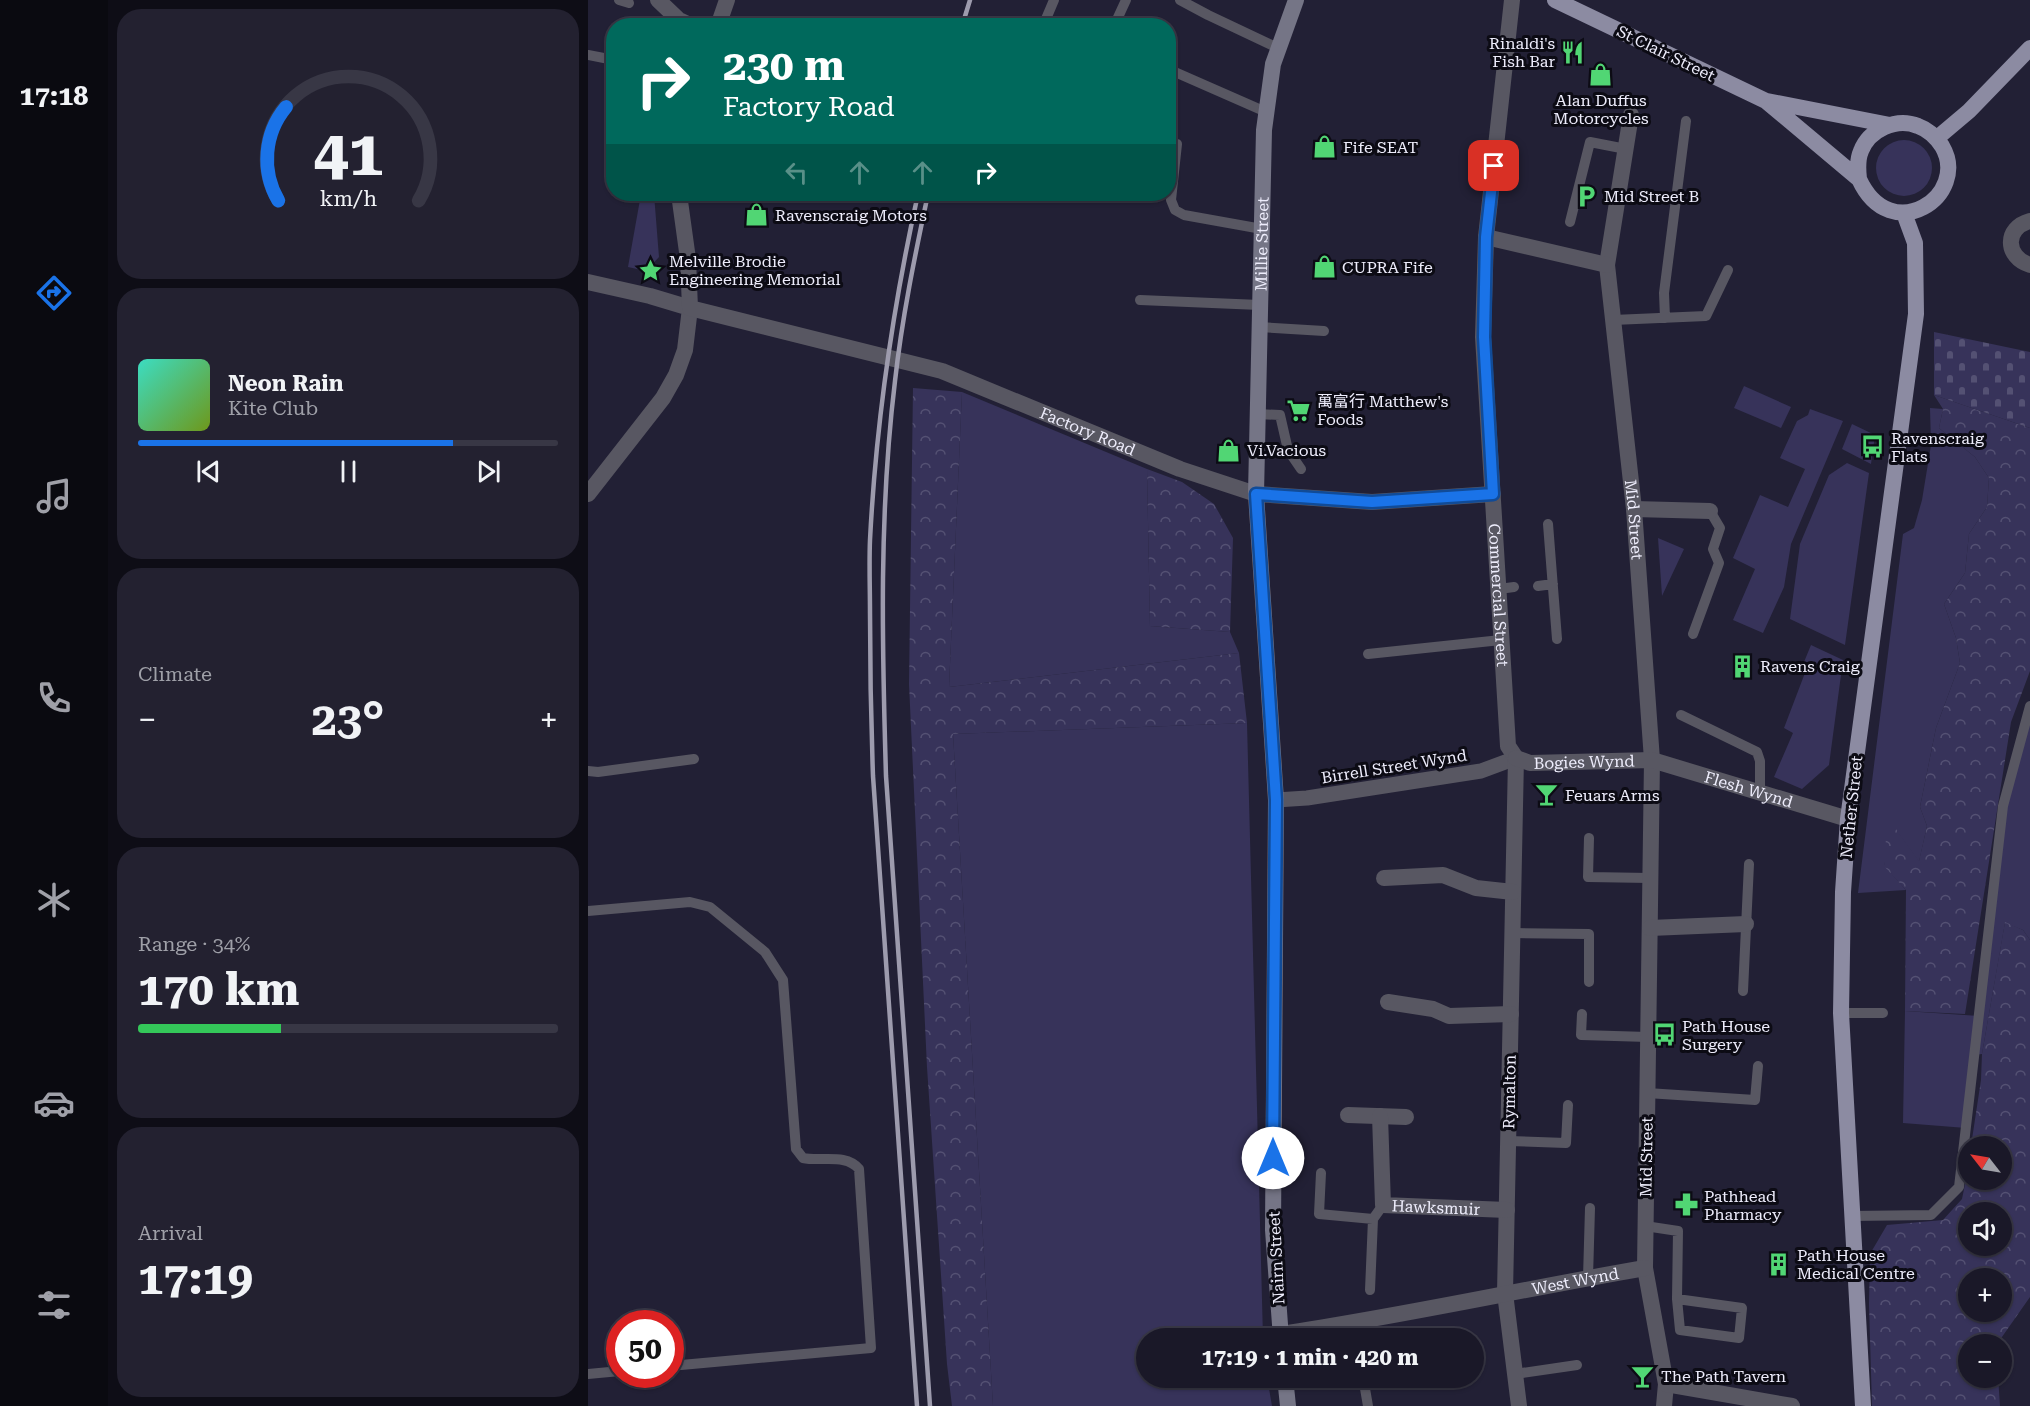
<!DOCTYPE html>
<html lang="en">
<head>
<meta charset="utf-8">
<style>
  body { margin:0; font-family:"Roboto Serif","Noto Sans SC",serif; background:#232130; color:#f1f3f6; height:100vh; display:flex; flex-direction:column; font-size:22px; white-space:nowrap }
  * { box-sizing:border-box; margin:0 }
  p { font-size:20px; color:#9fa0a8 }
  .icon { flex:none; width:33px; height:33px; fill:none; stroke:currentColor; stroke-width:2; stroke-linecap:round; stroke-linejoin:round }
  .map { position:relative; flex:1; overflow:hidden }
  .details { display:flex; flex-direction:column; gap:9px; padding:9px; background:#0e0d16; width:480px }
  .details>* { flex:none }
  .top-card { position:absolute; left:18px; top:18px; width:570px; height:183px; border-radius:24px; box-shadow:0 2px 4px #0004,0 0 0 2px #383745; background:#00695c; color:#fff; overflow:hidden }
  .needle { width:39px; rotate:301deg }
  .fabs { position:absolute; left:1370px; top:1136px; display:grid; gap:12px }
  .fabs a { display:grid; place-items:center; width:54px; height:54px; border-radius:50%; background:#1a1828; box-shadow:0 2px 4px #0004,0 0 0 2px #383745; font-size:30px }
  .speed { position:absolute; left:18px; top:1310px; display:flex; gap:12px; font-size:30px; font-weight:700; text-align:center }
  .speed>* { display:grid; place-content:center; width:78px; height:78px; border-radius:50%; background:#1a1828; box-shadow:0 2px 4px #0004,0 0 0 2px #383745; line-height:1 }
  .speed .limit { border:9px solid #d22; background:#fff; color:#111 }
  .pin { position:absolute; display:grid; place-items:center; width:51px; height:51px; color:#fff; margin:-26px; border-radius:12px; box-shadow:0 3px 9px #0006 }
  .me { position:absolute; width:66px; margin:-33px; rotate:0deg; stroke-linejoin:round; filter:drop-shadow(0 0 4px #0008) }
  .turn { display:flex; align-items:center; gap:21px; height:126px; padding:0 18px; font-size:27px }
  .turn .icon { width:78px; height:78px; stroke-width:2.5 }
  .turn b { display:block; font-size:42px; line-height:51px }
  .lanes { display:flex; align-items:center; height:57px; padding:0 18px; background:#0003; justify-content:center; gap:30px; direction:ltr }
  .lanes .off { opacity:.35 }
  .big { font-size:45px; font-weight:700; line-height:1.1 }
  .details .tile { flex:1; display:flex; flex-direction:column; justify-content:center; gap:9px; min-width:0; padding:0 21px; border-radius:24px; background:#232130 }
  .details .dial { align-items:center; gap:0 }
  .dial svg { height:156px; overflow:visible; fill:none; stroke:#383745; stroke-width:7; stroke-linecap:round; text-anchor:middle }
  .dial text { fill:#f1f3f6; stroke:none }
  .song { display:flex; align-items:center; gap:18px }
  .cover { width:72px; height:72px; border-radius:9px; background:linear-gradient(135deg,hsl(170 70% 55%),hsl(80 70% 35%)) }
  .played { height:6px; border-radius:3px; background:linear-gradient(90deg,#1a73e8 75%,#383745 75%) }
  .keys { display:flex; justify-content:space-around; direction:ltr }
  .heat { display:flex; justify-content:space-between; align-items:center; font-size:33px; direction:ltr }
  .charge { height:9px; border-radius:4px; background:linear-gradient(90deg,#34c759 34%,#383745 0) }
  .trip { position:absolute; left:548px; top:1328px; width:348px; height:60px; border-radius:30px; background:#1a1828; box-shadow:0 2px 4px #0004,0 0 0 2px #383745; font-weight:700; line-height:60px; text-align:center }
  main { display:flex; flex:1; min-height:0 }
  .menu { display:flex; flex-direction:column; width:108px; justify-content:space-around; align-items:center; background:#0a0a10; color:#9fa0a8 }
  .menu .icon { width:42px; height:42px }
  .menu .selected { color:#1a73e8 }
  .menu b { font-size:27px; color:#f1f3f6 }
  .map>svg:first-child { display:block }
  .green { fill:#37335a }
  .forest { fill:url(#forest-crowns); fill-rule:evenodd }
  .cemetery { fill:url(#cemetery-stones) }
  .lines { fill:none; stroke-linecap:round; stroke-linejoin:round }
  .service { stroke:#585762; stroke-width:10 }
  .pedestrian { stroke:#585762; stroke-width:15 }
  .minor { stroke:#585762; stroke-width:16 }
  .tertiary { stroke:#585762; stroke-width:16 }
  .secondary { stroke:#757586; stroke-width:16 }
  .primary { stroke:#8c8ba2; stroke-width:16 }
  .rail { stroke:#9d9bad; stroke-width:4.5 }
  .route-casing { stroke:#114b97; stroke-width:15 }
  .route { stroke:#1a73e8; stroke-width:10 }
  .labels { text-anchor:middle; stroke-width:6; stroke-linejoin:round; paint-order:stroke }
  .poi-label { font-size:16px; fill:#eeedfc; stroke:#0c0b14; text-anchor:start }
  .street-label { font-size:16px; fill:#eeedfc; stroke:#0c0b14 }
</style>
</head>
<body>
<main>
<nav class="menu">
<b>17:18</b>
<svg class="icon selected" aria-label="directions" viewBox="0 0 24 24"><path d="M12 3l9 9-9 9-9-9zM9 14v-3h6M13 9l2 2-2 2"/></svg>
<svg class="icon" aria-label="music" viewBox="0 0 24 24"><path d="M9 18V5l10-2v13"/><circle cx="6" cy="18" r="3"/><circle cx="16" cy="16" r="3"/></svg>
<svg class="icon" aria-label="phone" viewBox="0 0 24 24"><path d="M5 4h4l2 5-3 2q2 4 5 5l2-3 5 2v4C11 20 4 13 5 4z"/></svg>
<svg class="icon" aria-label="climate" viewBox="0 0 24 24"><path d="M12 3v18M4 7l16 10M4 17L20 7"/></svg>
<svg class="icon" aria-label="car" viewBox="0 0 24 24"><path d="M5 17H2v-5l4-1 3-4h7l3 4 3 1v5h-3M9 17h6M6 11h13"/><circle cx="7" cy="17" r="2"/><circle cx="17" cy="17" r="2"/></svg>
<svg class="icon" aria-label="filters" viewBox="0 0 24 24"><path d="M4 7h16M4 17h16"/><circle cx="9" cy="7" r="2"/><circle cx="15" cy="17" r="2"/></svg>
</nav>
<section class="details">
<div class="tile dial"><svg viewBox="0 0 100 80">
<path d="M14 69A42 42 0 1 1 86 69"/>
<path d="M14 69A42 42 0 0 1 18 21" stroke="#1a73e8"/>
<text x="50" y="56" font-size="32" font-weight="700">41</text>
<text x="50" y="72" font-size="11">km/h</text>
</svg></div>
<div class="tile">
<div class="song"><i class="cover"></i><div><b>Neon Rain</b><p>Kite Club</p></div></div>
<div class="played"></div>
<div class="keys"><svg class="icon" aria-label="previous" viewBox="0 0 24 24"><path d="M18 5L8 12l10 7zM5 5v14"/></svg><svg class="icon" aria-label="pause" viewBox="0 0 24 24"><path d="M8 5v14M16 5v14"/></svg><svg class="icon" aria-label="next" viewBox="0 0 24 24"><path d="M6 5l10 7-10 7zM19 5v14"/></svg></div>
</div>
<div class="tile"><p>Climate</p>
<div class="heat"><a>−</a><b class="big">23°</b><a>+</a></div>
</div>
<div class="tile"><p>Range · 34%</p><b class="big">170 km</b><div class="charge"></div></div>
<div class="tile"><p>Arrival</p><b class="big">17:19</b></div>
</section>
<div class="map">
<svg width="1442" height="1406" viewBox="0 0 1442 1406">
  <defs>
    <pattern id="forest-crowns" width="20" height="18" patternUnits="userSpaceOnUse" patternTransform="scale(1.5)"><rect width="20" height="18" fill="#37335a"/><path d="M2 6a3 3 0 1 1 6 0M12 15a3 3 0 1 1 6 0" fill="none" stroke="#545173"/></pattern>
    <pattern id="cemetery-stones" width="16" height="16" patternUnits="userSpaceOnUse" patternTransform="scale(1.5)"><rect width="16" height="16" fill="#37335a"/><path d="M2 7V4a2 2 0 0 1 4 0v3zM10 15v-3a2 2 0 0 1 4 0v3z" fill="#545173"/></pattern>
  </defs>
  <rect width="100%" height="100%" fill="#222035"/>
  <path class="green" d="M1288 168a28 28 0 1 1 56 0a28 28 0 1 1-56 0Z
    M53,194H66L71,257L58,271L40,267Z
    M1156,386L1203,407L1193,428L1146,408Z
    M374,392L559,469L562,626L642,632L651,653L361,687Z
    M1342,408L1355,409L1351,428L1387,457L1401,478L1399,507L1381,534L1377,573L1356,604L1368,638L1372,663L1348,728L1332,807L1339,826L1331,862L1308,830L1296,865L1318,890L1270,893L1315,534L1326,528L1334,500L1343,445Z
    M1222,409L1255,421L1203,544L1196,587L1175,633L1145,620L1167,569L1145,558L1172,495L1200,507L1217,469L1192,458L1209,421L1220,415Z
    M1264,424L1287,435L1283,464L1254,449Z
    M1259,463L1281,473L1257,645L1202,619L1212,544L1241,475Z
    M1070,538L1096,549L1074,596Z
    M1223,645L1255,660L1241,765L1214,789L1186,777L1205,733L1196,728L1220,665L1216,662Z
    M1442,706V940L1435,930L1417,923L1394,1054L1386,1055L1378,1128L1315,1123L1317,1011L1391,1016L1415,806Z
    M659,723L675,1338H558V1377H679L684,1406H405L365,734Z"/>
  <path class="forest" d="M325,388L374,392L361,687L651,653L659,723L365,734L405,1406H364L359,1364L339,1067L321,684Z
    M1346,395L1442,428V671L1423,722L1377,1014L1317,1011L1318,890L1296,866L1298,838L1308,829L1331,861L1339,826L1332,807L1348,728L1372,663L1368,638L1356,604L1377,573L1381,534L1399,507L1401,478L1387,457L1351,428L1355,409Z
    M559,469L594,482L626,504L645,538L642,632L562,626Z
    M1417,922L1435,930L1442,940V1297L1409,1344H1380V1377H1410L1412,1406H1284L1281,1304L1282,1254L1299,1225L1355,1220L1374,1199L1380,1170V1179H1413V1146H1383L1393,1080L1394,1054ZM1380,1212H1413V1245H1380ZM1380,1278H1413V1311H1380Z"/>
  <path class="cemetery" d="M1346,332L1442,352V428L1346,395Z"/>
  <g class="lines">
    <path class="service" d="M31,0L41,3
      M592,0L620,15L690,48
      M455,26L466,0
      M526,26L538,0
      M0,55L26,60
      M580,69L678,112
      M589,144L583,200L587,210L596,215L674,229
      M982,222L1002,142L1038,149
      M552,300L672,305
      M1077,318L1076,293L1098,121
      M1025,320L1118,316L1140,270
      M671,327L736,331
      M669,414L692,415L700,450L713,469
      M960,524L969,639
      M950,586L965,584
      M911,589L926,587
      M1105,634L1131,563L1125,549L1132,528L1122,511
      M780,654L913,640
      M1093,715L1169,752L1172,761V793
      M0,771L10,772L106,759
      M1001,838L1000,877L1062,878
      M0,911L102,902L122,907L177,952L195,980L208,1149L215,1158C233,1162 258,1153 271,1169L283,1348L82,1366
      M925,933L1001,934V982
      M1155,991L1161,864
      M1253,1013H1295
      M994,1014L993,1035L1060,1037
      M1059,1093L1167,1100L1170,1066
      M920,1141L978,1143L980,1105
      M733,1173L731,1214L785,1219L795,1205
      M1264,1216L1343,1215L1371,1187L1415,806L1442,706
      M1057,1226L1090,1231L1089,1299L1092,1330L1151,1338L1154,1308L1089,1299
      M1000,1278L1002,1208
      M782,1290L785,1219
      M767,1323L769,1338
      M0,1374L32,1371
      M927,1374L989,1365
      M775,1377L780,1406"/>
    <path class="pedestrian" d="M688,800L719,798L893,771L928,758"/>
    <g class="minor">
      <path id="s1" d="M924,0L898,237L895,337L920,746L928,758"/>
      <path id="s2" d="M1043,115L1019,265L1046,509L1064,760L1057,1268L1078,1384L1076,1406"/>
      <path d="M1442,221C1416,228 1417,257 1442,265"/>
      <path d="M898,237L1019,265"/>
      <path d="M0,282L62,296L102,308L97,350L88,375L75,398L0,494"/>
      <path d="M668,494L784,502L905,494"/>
      <path d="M1046,509L1122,511"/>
      <path d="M928,758L917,1293L931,1406"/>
      <path id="s3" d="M928,758L942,763L1064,760L1260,819"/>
      <path d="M796,878L855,875L888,888L925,892"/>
      <path d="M1062,928L1158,924"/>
      <path d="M800,1002L845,1009L861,1016L923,1014"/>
      <path d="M760,1115L818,1117"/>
      <path id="s4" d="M792,1116L795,1205L919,1210"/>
      <path id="s5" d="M692,1334C814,1316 935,1289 1057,1268"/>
      <path d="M1078,1384L1204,1406"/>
    </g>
    <g class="tertiary">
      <path d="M70,0L91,20L104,26"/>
      <path d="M130,26L139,0"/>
      <path id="s6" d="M91,194L100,259L102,308L354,371L592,469L668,494"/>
    </g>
    <g class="secondary">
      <path id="s7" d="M693,1338L685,1230L688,800L668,494L676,130L685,64L708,0"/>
      <path d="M697,1377L700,1406"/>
    </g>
    <path class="primary" d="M967,0L1178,101L1271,179C1303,249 1383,195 1354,146C1348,137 1341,130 1330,126C1308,117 1281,130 1273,151C1269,160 1270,170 1271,179
      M1179,101L1302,125
      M1349,138L1381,111L1442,48
      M1275,1406L1253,1013L1255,892L1260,819L1328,314L1327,243L1316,213"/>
    <path class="rail" d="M374,26L382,0
      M340,194C327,255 314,318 307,381C291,512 294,644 298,776L342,1406
      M329,1406L285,776C283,722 282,667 282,613C282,588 281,564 282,540C288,423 305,307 330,194"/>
  </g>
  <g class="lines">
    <defs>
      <path id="route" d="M685,1158L688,800L668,494L784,502L905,494L896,337L898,237L906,166"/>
    </defs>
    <use href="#route" class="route-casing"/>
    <use href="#route" class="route"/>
  </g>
  <defs>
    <symbol id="restaurant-bare" viewBox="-9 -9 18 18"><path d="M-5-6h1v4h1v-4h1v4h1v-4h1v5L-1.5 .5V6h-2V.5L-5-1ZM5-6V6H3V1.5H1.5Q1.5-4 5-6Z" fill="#51d674" stroke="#0c0b14" stroke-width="2.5" paint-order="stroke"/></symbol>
    <symbol id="shop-bare" viewBox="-9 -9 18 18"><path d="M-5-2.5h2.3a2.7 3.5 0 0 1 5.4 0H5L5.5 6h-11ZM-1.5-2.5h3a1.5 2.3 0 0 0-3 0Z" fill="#51d674" stroke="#0c0b14" stroke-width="2.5" paint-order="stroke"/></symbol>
    <symbol id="parking-bare" viewBox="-9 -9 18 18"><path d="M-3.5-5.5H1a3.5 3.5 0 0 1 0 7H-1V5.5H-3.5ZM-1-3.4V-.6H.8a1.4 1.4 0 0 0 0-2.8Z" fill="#51d674" stroke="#0c0b14" stroke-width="2.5" paint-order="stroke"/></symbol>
    <symbol id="sight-bare" viewBox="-9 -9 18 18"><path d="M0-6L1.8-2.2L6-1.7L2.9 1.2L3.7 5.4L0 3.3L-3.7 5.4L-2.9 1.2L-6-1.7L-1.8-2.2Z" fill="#51d674" stroke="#0c0b14" stroke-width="2.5" paint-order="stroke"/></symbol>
    <symbol id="supermarket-bare" viewBox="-9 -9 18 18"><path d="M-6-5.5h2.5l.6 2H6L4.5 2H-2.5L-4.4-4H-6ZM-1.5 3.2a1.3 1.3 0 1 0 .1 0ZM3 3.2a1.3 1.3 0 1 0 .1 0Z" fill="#51d674" stroke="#0c0b14" stroke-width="2.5" paint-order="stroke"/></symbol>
    <symbol id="bus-bare" viewBox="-9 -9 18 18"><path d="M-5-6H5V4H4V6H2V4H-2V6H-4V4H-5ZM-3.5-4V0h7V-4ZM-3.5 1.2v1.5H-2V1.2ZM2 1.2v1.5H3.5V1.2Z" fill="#51d674" stroke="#0c0b14" stroke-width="2.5" paint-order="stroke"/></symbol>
    <symbol id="building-bare" viewBox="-9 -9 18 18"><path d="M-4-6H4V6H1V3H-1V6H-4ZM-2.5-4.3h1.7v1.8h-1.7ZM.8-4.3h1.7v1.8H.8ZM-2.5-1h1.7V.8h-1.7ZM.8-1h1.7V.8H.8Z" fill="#51d674" stroke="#0c0b14" stroke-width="2.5" paint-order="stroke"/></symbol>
    <symbol id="bar-bare" viewBox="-9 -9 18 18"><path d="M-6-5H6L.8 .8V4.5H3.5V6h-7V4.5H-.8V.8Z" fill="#51d674" stroke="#0c0b14" stroke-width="2.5" paint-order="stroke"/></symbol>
    <symbol id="pharmacy-bare" viewBox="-9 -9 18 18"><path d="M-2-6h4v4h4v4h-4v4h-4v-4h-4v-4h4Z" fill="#51d674" stroke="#0c0b14" stroke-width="2.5" paint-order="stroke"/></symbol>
  </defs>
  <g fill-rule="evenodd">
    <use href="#restaurant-bare" x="968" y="36" width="33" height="33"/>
    <use href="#shop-bare" x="996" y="58" width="33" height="33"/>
    <use href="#shop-bare" x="720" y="130" width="33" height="33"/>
    <use href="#parking-bare" x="982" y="180" width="33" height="33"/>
    <use href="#shop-bare" x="152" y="198" width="33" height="33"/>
    <use href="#shop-bare" x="720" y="250" width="33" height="33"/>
    <use href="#sight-bare" x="46" y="254" width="33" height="33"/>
    <use href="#supermarket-bare" x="694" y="394" width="33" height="33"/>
    <use href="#bus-bare" x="1268" y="430" width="33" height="33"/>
    <use href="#shop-bare" x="624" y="434" width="33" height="33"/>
    <use href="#building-bare" x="1138" y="650" width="33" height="33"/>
    <use href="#bar-bare" x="942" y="778" width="33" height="33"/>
    <use href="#bus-bare" x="1060" y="1018" width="33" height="33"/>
    <use href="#pharmacy-bare" x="1082" y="1188" width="33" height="33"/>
    <use href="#building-bare" x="1174" y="1248" width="33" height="33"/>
    <use href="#bar-bare" x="1038" y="1360" width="33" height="33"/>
  </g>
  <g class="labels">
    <g class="poi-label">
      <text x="967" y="49" text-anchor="end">Rinaldi's<tspan x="967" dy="18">Fish Bar</tspan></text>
      <text x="1013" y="106" text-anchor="middle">Alan Duffus<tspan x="1013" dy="18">Motorcycles</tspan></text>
      <text x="755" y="153">Fife SEAT</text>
      <text x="1016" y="202">Mid Street B</text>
      <text x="187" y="221">Ravenscraig Motors</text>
      <text x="81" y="267">Melville Brodie<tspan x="81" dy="18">Engineering Memorial</tspan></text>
      <text x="754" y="273">CUPRA Fife</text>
      <text x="729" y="407">萬富行 Matthew's<tspan x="729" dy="18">Foods</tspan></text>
      <text x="1303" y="444">Ravenscraig<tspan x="1303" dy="18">Flats</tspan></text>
      <text x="659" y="456">Vi.Vacious</text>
      <text x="1172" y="672">Ravens Craig</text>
      <text x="977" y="801">Feuars Arms</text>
      <text x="1094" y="1032">Path House<tspan x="1094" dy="18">Surgery</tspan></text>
      <text x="1116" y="1202">Pathhead<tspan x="1116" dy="18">Pharmacy</tspan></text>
      <text x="1209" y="1261">Path House<tspan x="1209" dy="18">Medical Centre</tspan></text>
      <text x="1073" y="1382">The Path Tavern</text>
    </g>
    <g class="street-label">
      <text transform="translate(1078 53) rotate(26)" y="6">St Clair Street</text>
      <text dy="6" stroke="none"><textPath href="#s7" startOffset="1095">Millie Street</textPath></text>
      <text dy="6" stroke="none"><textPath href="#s6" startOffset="532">Factory Road</textPath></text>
      <text dy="6" stroke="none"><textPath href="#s2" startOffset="408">Mid Street</textPath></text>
      <text dy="6" stroke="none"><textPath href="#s1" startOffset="597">Commercial Street</textPath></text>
      <text dy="6" stroke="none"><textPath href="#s3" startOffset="69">Bogies Wynd</textPath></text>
      <text transform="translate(806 766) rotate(-9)" y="6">Birrell Street Wynd</text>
      <text dy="6" stroke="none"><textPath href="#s3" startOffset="238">Flesh Wynd</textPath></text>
      <text transform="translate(1263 807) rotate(-84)" y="6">Nether Street</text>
      <text transform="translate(921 1092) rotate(-89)" y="6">Rymalton</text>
      <text transform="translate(1058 1157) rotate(-89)" y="6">Mid Street</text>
      <text dy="6" stroke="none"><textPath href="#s4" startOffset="142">Hawksmuir</textPath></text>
      <text transform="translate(688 1258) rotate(-93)" y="6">Nairn Street</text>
      <text dy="6" stroke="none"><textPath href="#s5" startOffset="300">West Wynd</textPath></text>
    </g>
  </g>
</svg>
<div class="fabs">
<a><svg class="needle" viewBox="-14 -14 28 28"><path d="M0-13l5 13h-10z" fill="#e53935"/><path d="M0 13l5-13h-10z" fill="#9fa0a8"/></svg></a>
<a><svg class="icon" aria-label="sound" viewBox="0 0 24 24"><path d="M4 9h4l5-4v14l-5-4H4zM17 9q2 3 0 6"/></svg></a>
<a>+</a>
<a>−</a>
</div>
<div class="speed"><div class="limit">50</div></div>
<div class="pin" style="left:906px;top:166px;background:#d93025"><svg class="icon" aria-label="arrive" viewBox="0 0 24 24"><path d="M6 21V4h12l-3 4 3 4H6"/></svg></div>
<svg class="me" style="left:685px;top:1158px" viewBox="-20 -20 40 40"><circle r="19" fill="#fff"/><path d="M0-13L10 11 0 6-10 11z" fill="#1a73e8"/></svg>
<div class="trip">17:19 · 1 min · 420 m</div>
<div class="top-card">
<div class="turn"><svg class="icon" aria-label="right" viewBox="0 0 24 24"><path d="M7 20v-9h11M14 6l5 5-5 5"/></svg><div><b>230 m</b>Factory Road</div></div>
<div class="lanes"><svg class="icon off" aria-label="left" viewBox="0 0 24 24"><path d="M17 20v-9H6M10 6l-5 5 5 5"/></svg><svg class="icon off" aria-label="ahead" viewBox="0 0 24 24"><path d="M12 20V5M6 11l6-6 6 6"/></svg><svg class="icon off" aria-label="ahead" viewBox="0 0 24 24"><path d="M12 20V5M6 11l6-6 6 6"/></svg><svg class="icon" aria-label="right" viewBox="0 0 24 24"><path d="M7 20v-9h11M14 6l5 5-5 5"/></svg></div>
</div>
</div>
</main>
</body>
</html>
